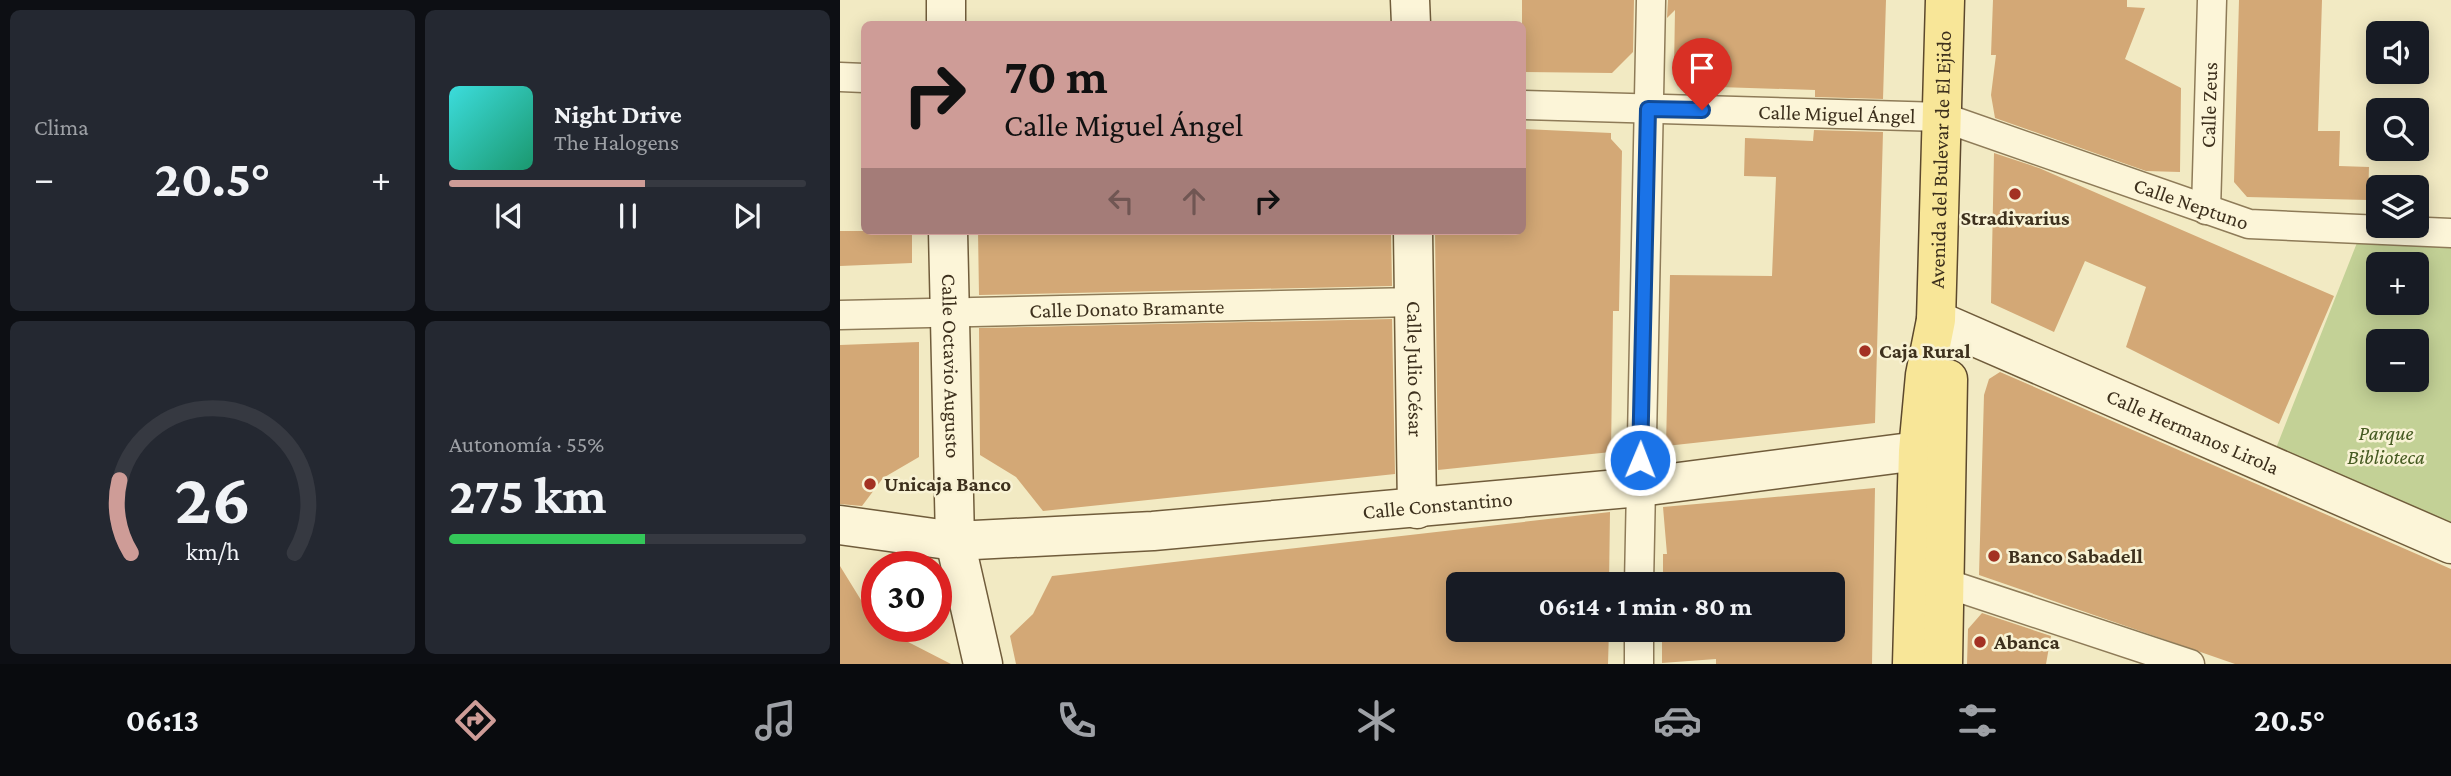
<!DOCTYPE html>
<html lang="es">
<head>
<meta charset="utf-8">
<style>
  body { margin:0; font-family:"Crimson Pro",serif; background:#242831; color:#f1f3f6; height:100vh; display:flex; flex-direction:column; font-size:26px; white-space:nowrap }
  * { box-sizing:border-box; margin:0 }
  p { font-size:23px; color:#9ea1a6 }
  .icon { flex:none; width:38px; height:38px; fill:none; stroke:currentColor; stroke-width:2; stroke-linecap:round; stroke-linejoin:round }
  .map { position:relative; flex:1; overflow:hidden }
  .side { display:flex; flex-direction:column; gap:10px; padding:10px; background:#0d0f14; width:840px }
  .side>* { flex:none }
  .guide { position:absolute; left:21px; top:21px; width:665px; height:214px; border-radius:10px; box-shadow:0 4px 18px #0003; background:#ce9c97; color:#111; overflow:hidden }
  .buttons { position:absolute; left:1526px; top:21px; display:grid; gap:14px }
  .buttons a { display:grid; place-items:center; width:63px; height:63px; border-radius:10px; background:#171b24; box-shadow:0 4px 18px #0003; font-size:35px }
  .speed { position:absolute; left:21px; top:551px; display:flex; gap:14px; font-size:35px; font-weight:700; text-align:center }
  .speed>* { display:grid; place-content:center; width:91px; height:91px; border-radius:50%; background:#171b24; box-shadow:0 4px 18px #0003; line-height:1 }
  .speed .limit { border:10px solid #d22; background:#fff; color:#111 }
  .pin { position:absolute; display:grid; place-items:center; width:60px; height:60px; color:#fff; margin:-72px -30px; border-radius:50% 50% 50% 0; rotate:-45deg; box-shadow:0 0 7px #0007 }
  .pin .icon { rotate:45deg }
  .me { position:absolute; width:77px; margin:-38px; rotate:1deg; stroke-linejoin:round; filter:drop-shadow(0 0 5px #0008) }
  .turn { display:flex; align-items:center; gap:24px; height:147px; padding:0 28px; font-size:32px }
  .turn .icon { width:91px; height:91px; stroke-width:2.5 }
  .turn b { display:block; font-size:49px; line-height:60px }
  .lanes { display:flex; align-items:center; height:66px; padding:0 28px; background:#0003; justify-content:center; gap:35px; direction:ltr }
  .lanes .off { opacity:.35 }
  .big { font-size:52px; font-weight:700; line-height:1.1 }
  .side .widget { flex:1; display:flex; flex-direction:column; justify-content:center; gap:10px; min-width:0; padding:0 24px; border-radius:10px; background:#242831 }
  .side .dial { align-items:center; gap:0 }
  .dial svg { height:182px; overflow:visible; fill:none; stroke:#363941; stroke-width:7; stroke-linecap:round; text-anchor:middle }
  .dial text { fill:#f1f3f6; stroke:none }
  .song { display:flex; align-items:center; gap:21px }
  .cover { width:84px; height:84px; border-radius:10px; background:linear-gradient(135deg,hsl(180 70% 55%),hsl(160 70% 35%)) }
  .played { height:7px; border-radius:4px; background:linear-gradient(90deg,#ce9c97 55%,#363941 55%) }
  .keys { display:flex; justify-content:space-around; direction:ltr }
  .heat { display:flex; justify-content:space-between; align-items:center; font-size:38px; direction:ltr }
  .charge { height:10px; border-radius:5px; background:linear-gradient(90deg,#34c759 55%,#363941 0) }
  .side .tiles { flex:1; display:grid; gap:10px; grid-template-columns:repeat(2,1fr) }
  .trip { position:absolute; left:606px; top:572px; width:399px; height:70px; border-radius:10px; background:#171b24; box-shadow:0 4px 18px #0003; font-weight:700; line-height:70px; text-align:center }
  .dock { display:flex; height:112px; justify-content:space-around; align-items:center; background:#090b0e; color:#9ea1a6 }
  .dock .icon { width:49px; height:49px }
  .dock .active { color:#ce9c97 }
  .dock b { font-size:32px; color:#f1f3f6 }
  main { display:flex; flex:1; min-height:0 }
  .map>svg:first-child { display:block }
  .green { fill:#c3d196; fill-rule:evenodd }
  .building { fill:#d3a876 }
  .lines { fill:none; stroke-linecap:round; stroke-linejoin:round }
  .street-casing { stroke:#8e7b58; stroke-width:31 }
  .secondary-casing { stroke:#705c3b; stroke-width:41 }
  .primary-casing { stroke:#5c482d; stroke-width:41 }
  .street { stroke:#fcf5d8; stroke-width:28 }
  .secondary { stroke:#fcf5d8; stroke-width:38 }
  .primary { stroke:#f8e698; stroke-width:38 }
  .route-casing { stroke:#114b97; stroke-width:18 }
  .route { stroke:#1a73e8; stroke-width:12 }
  .poi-dot { fill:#a33123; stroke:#f8f2d4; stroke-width:2.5 }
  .labels { text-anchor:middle; stroke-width:5; stroke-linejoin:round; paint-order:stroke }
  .street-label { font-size:21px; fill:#3d301d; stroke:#f8f2d4 }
  .poi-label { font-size:21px; font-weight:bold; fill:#3d301d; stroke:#f8f2d4; text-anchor:start }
  .park-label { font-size:21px; font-style:italic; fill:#465b22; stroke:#f8f2d4 }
</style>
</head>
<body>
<main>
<section class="side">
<div class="tiles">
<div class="widget"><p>Clima</p>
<div class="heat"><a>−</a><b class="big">20.5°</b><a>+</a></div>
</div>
<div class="widget">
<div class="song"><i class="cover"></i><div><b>Night Drive</b><p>The Halogens</p></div></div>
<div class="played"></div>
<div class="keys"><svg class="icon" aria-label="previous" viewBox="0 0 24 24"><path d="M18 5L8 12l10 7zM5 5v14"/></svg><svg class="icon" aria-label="pause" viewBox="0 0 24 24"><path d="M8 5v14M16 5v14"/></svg><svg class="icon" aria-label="next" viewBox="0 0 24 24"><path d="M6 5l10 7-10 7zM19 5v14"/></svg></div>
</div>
<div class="widget dial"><svg viewBox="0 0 100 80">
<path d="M14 69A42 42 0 1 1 86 69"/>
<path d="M14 69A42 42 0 0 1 9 37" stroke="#ce9c97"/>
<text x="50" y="56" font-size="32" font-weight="700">26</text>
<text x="50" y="72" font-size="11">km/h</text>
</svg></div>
<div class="widget"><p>Autonomía · 55%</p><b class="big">275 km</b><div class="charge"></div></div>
</div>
</section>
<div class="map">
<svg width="1611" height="664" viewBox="0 0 1611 664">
  <rect width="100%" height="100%" fill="#f2eac3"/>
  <path class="green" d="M1522,230L1611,233V544L1429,466ZM1538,264H1577V303H1538ZM1538,341H1577V380H1538Z"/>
  <path class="building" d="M682,0H794L793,52L772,73L682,72Z
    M828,0H1046L1043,99L975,97V90L848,86L834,69L835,10L827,18Z
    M1153,0H1287V7L1305,8L1285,59L1341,88L1340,172L1306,171L1155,118L1151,95L1156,55H1151Z
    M1399,0H1482L1478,131H1500L1499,166L1529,167L1528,200L1407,197L1394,182Z
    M682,129L771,133V139L782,151L779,311H773L771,452L598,470L595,231H682Z
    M974,130L1043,132L1035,423L826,446L830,275L932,276L936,177L904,176L905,138L973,141Z
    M1154,153L1199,168L1494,296L1439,424L1286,347L1306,287L1245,261L1214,332L1151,303Z
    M0,231H72V263L0,266Z
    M138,231H551L552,286L139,295Z
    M552,319L555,474L203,511L176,477L140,455L139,328Z
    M79,342V457L43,478L22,506L0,504V345Z
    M1160,372L1611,569V664H1395L1139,575L1144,395L1149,379Z
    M1035,488L1032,664H876V659L822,663V630H992V584H823V554H827L823,507Z
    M770,512L769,584H618V630H769L768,664H176L170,636L193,614L212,576Z
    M0,566L37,626L111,664H0Z
    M1142,613L1211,636L1206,664H1127L1128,629Z"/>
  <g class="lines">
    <defs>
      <g id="street">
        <path d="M0,77L24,78"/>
        <path id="s1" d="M682,105L1102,117L1409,224L1611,233"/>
        <path id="s2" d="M1366,210L1372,0"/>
        <path id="s3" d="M0,315L574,302"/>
        <path d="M1105,583L1350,664"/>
        <path d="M799,584L811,0"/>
        <path d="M799,664V630"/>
      </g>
      <g id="secondary">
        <path d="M106,0V24"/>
        <path d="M570,0L571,24"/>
        <path id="s4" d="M108,231L115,541L143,664"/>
        <path id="s5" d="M573,231L577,509"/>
        <path id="s6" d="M1096,320L1611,544"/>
        <path id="s7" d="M0,525L115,541L313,531L800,487L1078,451"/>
      </g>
      <g id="primary">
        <path id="s8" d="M1072,664L1078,451L1085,375L1096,320L1105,0"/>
        <path d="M1103,664L1108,379"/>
      </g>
    </defs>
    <use href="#street" class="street-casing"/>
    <use href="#secondary" class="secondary-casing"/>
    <use href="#primary" class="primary-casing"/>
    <use href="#street" class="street"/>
    <use href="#secondary" class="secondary"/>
    <use href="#primary" class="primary"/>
  </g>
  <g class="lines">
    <defs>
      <path id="route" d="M800,460L808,109L862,110"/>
    </defs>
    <use href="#route" class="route-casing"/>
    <use href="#route" class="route"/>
  </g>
  <g class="poi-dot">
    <circle cx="1175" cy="194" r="7"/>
    <circle cx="1025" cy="351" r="7"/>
    <circle cx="30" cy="484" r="7"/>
    <circle cx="1154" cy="556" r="7"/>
    <circle cx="1140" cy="642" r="7"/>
  </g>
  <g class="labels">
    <g class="street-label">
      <text dy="7" stroke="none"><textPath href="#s2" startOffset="105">Calle Zeus</textPath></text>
      <text dy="7" stroke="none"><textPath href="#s1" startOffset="315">Calle Miguel Ángel</textPath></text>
      <text dy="7" stroke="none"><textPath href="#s8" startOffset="506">Avenida del Bulevar de El Ejido</textPath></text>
      <text dy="7" stroke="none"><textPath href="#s1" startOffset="684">Calle Neptuno</textPath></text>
      <text dy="7" stroke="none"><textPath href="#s3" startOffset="287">Calle Donato Bramante</textPath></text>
      <text dy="7" stroke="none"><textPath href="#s4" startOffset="135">Calle Octavio Augusto</textPath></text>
      <text dy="7" stroke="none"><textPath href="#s5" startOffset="138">Calle Julio César</textPath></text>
      <text dy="7" stroke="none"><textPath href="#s6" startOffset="280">Calle Hermanos Lirola</textPath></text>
      <text dy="7" stroke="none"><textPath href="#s7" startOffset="600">Calle Constantino</textPath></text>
    </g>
    <g class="poi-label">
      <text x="1175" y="225" text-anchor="middle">Stradivarius</text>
      <text x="1039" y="358">Caja Rural</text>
      <text x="44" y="491">Unicaja Banco</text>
      <text x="1168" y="563">Banco Sabadell</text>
      <text x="1154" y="649">Abanca</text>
    </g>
    <g class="park-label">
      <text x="1546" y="440">Parque<tspan x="1546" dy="24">Biblioteca</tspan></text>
    </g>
  </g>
</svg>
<div class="buttons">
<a><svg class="icon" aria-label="sound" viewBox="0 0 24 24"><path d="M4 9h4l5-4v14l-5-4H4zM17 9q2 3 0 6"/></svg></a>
<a><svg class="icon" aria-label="search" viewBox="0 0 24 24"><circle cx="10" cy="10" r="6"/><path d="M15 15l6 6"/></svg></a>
<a><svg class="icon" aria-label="layers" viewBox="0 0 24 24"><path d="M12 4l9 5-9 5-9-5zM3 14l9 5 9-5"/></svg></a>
<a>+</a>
<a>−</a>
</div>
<div class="speed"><div class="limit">30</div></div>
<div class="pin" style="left:862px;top:110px;background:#d93025"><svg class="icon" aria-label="arrive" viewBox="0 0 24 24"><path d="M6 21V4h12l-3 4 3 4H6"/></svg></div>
<svg class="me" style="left:800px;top:460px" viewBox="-20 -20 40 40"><circle r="17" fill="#1a73e8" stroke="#fff" stroke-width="3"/><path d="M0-11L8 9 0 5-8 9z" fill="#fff"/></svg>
<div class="trip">06:14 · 1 min · 80 m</div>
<div class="guide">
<div class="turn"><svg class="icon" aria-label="right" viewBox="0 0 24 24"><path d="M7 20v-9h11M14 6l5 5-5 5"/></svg><div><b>70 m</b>Calle Miguel Ángel</div></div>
<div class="lanes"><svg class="icon off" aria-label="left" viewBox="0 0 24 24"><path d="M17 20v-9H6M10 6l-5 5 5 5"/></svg><svg class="icon off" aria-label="ahead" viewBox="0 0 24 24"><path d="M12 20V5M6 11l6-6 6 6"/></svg><svg class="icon" aria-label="right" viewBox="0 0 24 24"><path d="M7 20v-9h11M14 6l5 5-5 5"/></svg></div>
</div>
</div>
</main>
<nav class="dock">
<b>06:13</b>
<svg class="icon active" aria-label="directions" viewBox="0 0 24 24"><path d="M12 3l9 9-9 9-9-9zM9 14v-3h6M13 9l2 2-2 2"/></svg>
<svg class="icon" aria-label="music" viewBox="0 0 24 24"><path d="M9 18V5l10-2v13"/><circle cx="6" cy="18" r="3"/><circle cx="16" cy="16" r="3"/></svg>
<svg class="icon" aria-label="phone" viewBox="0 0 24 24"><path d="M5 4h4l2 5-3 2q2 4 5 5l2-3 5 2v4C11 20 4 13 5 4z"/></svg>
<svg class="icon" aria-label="climate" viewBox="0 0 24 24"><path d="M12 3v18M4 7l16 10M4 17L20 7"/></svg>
<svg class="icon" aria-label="car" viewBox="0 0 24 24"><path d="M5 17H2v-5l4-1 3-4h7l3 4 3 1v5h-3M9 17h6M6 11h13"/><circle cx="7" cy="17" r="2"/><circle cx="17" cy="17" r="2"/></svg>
<svg class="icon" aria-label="filters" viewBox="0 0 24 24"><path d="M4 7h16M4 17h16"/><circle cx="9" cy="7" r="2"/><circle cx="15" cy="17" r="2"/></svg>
<b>20.5°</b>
</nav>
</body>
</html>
